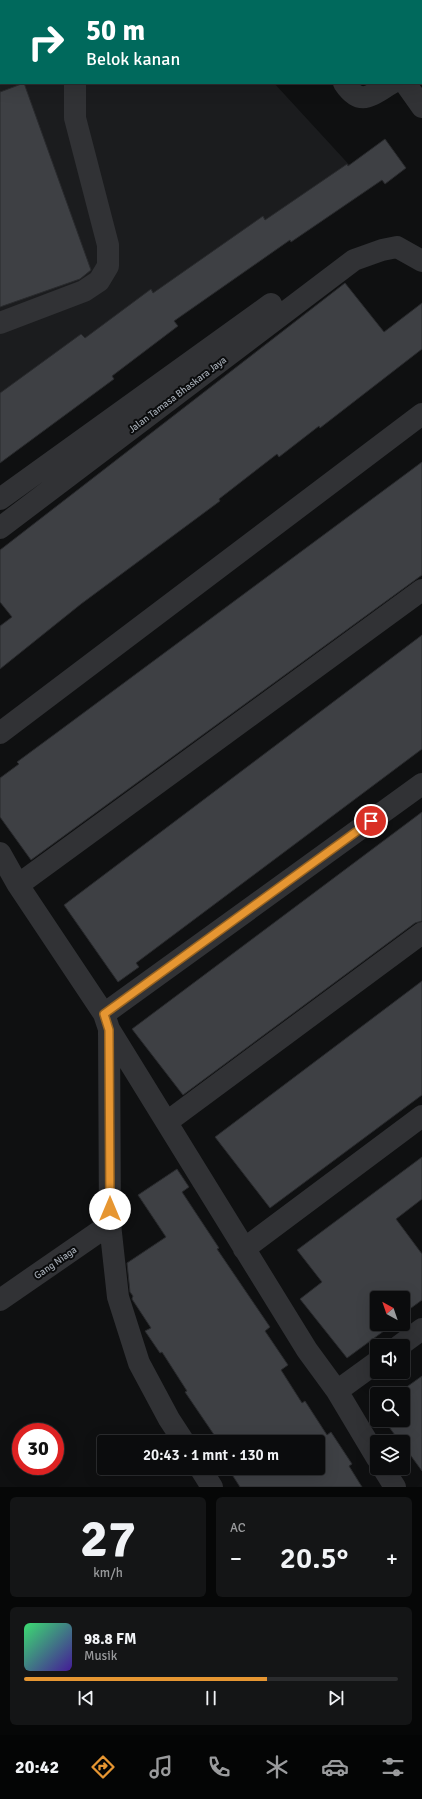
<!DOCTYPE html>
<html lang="id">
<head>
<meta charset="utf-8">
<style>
  body { margin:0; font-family:Signika,sans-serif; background:#141516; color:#f1f3f6; height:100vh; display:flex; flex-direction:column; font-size:15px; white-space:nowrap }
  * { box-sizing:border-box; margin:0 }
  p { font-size:13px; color:#9a9b9d }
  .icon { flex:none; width:22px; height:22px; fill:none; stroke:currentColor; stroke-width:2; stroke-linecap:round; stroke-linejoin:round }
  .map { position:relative; height:1487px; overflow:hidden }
  .drawer { display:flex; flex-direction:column; gap:10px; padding:10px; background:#060707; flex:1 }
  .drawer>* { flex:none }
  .top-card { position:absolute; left:0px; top:0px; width:422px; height:84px; box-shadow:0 4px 16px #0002,0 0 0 1px #2b2c2e; background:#00695c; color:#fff; overflow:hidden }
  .needle { width:26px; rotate:320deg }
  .tools { position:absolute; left:370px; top:1291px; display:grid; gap:8px }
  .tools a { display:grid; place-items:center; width:40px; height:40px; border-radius:4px; background:#0b0c0d; box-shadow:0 4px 16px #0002,0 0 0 1px #2b2c2e; font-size:20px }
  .speed { position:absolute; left:12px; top:1423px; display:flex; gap:8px; font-size:20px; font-weight:700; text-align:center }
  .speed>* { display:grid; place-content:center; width:52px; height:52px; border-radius:50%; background:#0b0c0d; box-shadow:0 4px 16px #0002,0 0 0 1px #2b2c2e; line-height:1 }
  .speed .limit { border:6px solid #d22; background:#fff; color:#111 }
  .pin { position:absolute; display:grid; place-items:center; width:34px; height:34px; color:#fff; margin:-17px; border:2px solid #fff; border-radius:50%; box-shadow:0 1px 4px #0007 }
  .me { position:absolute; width:44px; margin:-22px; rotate:0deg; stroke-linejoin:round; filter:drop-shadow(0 0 3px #0008) }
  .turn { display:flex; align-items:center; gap:14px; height:84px; padding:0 20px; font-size:18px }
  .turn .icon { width:52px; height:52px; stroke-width:2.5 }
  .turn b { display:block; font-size:28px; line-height:34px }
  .big { font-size:30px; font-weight:600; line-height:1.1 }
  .drawer .card { flex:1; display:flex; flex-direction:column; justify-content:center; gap:6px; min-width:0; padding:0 14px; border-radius:6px; background:#141516 }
  .drawer .dial { align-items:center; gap:0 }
  .dial b { font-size:52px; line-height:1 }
  .song { display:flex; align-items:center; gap:12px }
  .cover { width:48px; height:48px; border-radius:6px; background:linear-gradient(135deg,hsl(140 70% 55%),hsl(260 70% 35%)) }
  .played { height:4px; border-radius:2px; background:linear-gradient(90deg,#e69632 65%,#2b2c2e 65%) }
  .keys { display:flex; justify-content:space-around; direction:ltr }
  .heat { display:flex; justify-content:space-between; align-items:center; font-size:22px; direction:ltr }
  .drawer .tiles { flex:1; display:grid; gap:10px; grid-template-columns:1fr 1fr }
  .card:last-child { grid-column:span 2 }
  .trip { position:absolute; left:97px; top:1435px; width:228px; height:40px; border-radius:4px; background:#0b0c0d; box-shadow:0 4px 16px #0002,0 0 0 1px #2b2c2e; font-weight:600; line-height:40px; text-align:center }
  .tabs { display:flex; height:64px; justify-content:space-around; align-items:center; background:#040505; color:#9a9b9d }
  .tabs .icon { width:28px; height:28px }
  .tabs .selected { color:#e69632 }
  .tabs b { font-size:18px; color:#f1f3f6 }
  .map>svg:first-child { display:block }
  .built { fill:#1b1c1e }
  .building { fill:#3e4044; stroke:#292a2d }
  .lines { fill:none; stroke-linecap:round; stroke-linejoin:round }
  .minor { stroke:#313235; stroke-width:22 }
  .route-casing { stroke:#966220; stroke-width:10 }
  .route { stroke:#e69632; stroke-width:7 }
  .labels { text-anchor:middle; stroke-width:4; stroke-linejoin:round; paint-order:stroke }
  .street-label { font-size:10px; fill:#a1a8b1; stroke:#0a0b0c }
</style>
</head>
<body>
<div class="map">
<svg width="422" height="1487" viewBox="0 0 422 1487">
  <rect width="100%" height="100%" fill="#0f1011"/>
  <path class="built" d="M0,0H198L1,1V83H274L354,170L0,401Z"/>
  <path class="building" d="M24,83L91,270L80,279L0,307V92Z
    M385,139L406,168L385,184L382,180L291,242L290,240L174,321L178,326L112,376L114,379L0,463V393L81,334L85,338L151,289L153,293L263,216L265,220L347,164L348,166Z
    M345,283L384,332L422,303V349L320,428L319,426L279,457L277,454L219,499L220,501L81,604L0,669V626L12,617L0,602V550Z
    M422,462V575L31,860L0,817V778L19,764L17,762L55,734Z
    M422,635V749L136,963L139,967L118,982L64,905Z
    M422,812V921L415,923L183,1095L132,1029Z
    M422,981V1095L270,1208L215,1137Z
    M422,1157V1199L396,1219L422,1254V1300L403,1314V1298H377V1324L392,1325L347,1358L300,1299L322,1282L297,1250Z
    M177,1169L189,1187L182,1192L219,1248L217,1249L270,1327L265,1331L288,1365L281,1370L302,1403L305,1401L327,1435L331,1432L352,1464L349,1466L362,1487H240L231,1473L239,1468H318V1442H219L185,1392L187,1391L162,1352L160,1353L145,1331L151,1328L132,1299L133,1296L130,1292L127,1263L166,1237L138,1195Z
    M422,1376V1471L403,1445V1442H400L384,1420H403V1394H393L399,1389L401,1391Z"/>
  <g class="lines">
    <path class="minor" d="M68,0V1
      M284,0V1
      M421,63L422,62
      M344,83C361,108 371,95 392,83
      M405,83L422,107
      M0,323L84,291L99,281L108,266V245L75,118V83
      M0,499L271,304
      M0,528L354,260L382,250L397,247L422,261
      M0,733L422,414
      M0,853L18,885L104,1014L109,1029L307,1350L337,1391L377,1458
      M18,885L422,590
      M104,1014L422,784
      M109,1029L110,1224L118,1297L139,1363L169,1419L184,1442
      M167,1122L422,933
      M244,1249L422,1116
      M0,1300L110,1224
      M399,1346L422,1329
      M337,1391L377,1362
      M200,1468L212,1487
      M383,1468L395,1487"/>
  </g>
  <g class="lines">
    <defs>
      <path id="route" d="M110,1209L109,1030L104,1014L371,821"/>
    </defs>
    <use href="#route" class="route-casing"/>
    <use href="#route" class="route"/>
  </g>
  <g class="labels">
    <g class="street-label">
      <text transform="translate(177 394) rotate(-37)" y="4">Jalan Tamasa Bhaskara Jaya</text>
      <text transform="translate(55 1262) rotate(-35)" y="4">Gang Niaga</text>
    </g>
  </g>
</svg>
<div class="tools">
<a><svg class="needle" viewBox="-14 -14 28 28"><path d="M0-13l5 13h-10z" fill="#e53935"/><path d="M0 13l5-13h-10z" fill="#9a9b9d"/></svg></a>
<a><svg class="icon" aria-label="sound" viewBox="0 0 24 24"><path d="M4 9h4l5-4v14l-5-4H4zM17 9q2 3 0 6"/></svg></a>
<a><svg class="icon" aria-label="search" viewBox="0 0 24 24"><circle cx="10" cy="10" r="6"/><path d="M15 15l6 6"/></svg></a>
<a><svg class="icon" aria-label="layers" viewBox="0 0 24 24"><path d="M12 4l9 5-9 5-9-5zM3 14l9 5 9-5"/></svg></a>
</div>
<div class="speed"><div class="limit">30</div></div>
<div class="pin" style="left:371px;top:821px;background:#d93025"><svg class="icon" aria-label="arrive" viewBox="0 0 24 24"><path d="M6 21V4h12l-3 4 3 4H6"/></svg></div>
<svg class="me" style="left:110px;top:1209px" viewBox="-20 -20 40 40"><circle r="19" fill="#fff"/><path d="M0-13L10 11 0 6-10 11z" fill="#e69632"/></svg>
<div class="trip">20:43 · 1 mnt · 130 m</div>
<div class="top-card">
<div class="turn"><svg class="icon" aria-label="right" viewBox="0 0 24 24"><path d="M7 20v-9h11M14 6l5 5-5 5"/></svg><div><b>50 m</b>Belok kanan</div></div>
</div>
</div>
<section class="drawer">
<div class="tiles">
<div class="card dial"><b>27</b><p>km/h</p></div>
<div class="card"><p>AC</p>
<div class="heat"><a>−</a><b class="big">20.5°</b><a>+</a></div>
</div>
<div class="card">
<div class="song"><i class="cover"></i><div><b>98.8 FM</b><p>Musik</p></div></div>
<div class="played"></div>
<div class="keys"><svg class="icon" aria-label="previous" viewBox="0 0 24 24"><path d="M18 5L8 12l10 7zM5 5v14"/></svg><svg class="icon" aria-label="pause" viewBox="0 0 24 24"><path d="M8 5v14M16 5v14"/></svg><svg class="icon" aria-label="next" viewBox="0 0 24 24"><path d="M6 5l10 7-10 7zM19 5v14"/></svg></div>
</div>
</div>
</section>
<nav class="tabs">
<b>20:42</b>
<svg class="icon selected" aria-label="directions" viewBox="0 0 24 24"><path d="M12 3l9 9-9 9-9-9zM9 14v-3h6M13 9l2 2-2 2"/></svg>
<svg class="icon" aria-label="music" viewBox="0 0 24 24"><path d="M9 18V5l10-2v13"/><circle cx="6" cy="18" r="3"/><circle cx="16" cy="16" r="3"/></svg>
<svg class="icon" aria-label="phone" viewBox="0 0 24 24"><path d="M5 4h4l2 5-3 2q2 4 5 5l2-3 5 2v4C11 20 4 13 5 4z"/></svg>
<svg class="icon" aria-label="climate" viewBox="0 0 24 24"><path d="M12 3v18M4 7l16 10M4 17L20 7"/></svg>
<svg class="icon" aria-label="car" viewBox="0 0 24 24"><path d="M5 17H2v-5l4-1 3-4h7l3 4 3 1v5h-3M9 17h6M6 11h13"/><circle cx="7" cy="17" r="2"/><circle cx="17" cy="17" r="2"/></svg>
<svg class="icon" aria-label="filters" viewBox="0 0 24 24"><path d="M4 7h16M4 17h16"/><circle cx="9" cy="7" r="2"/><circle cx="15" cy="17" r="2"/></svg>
</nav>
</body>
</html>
